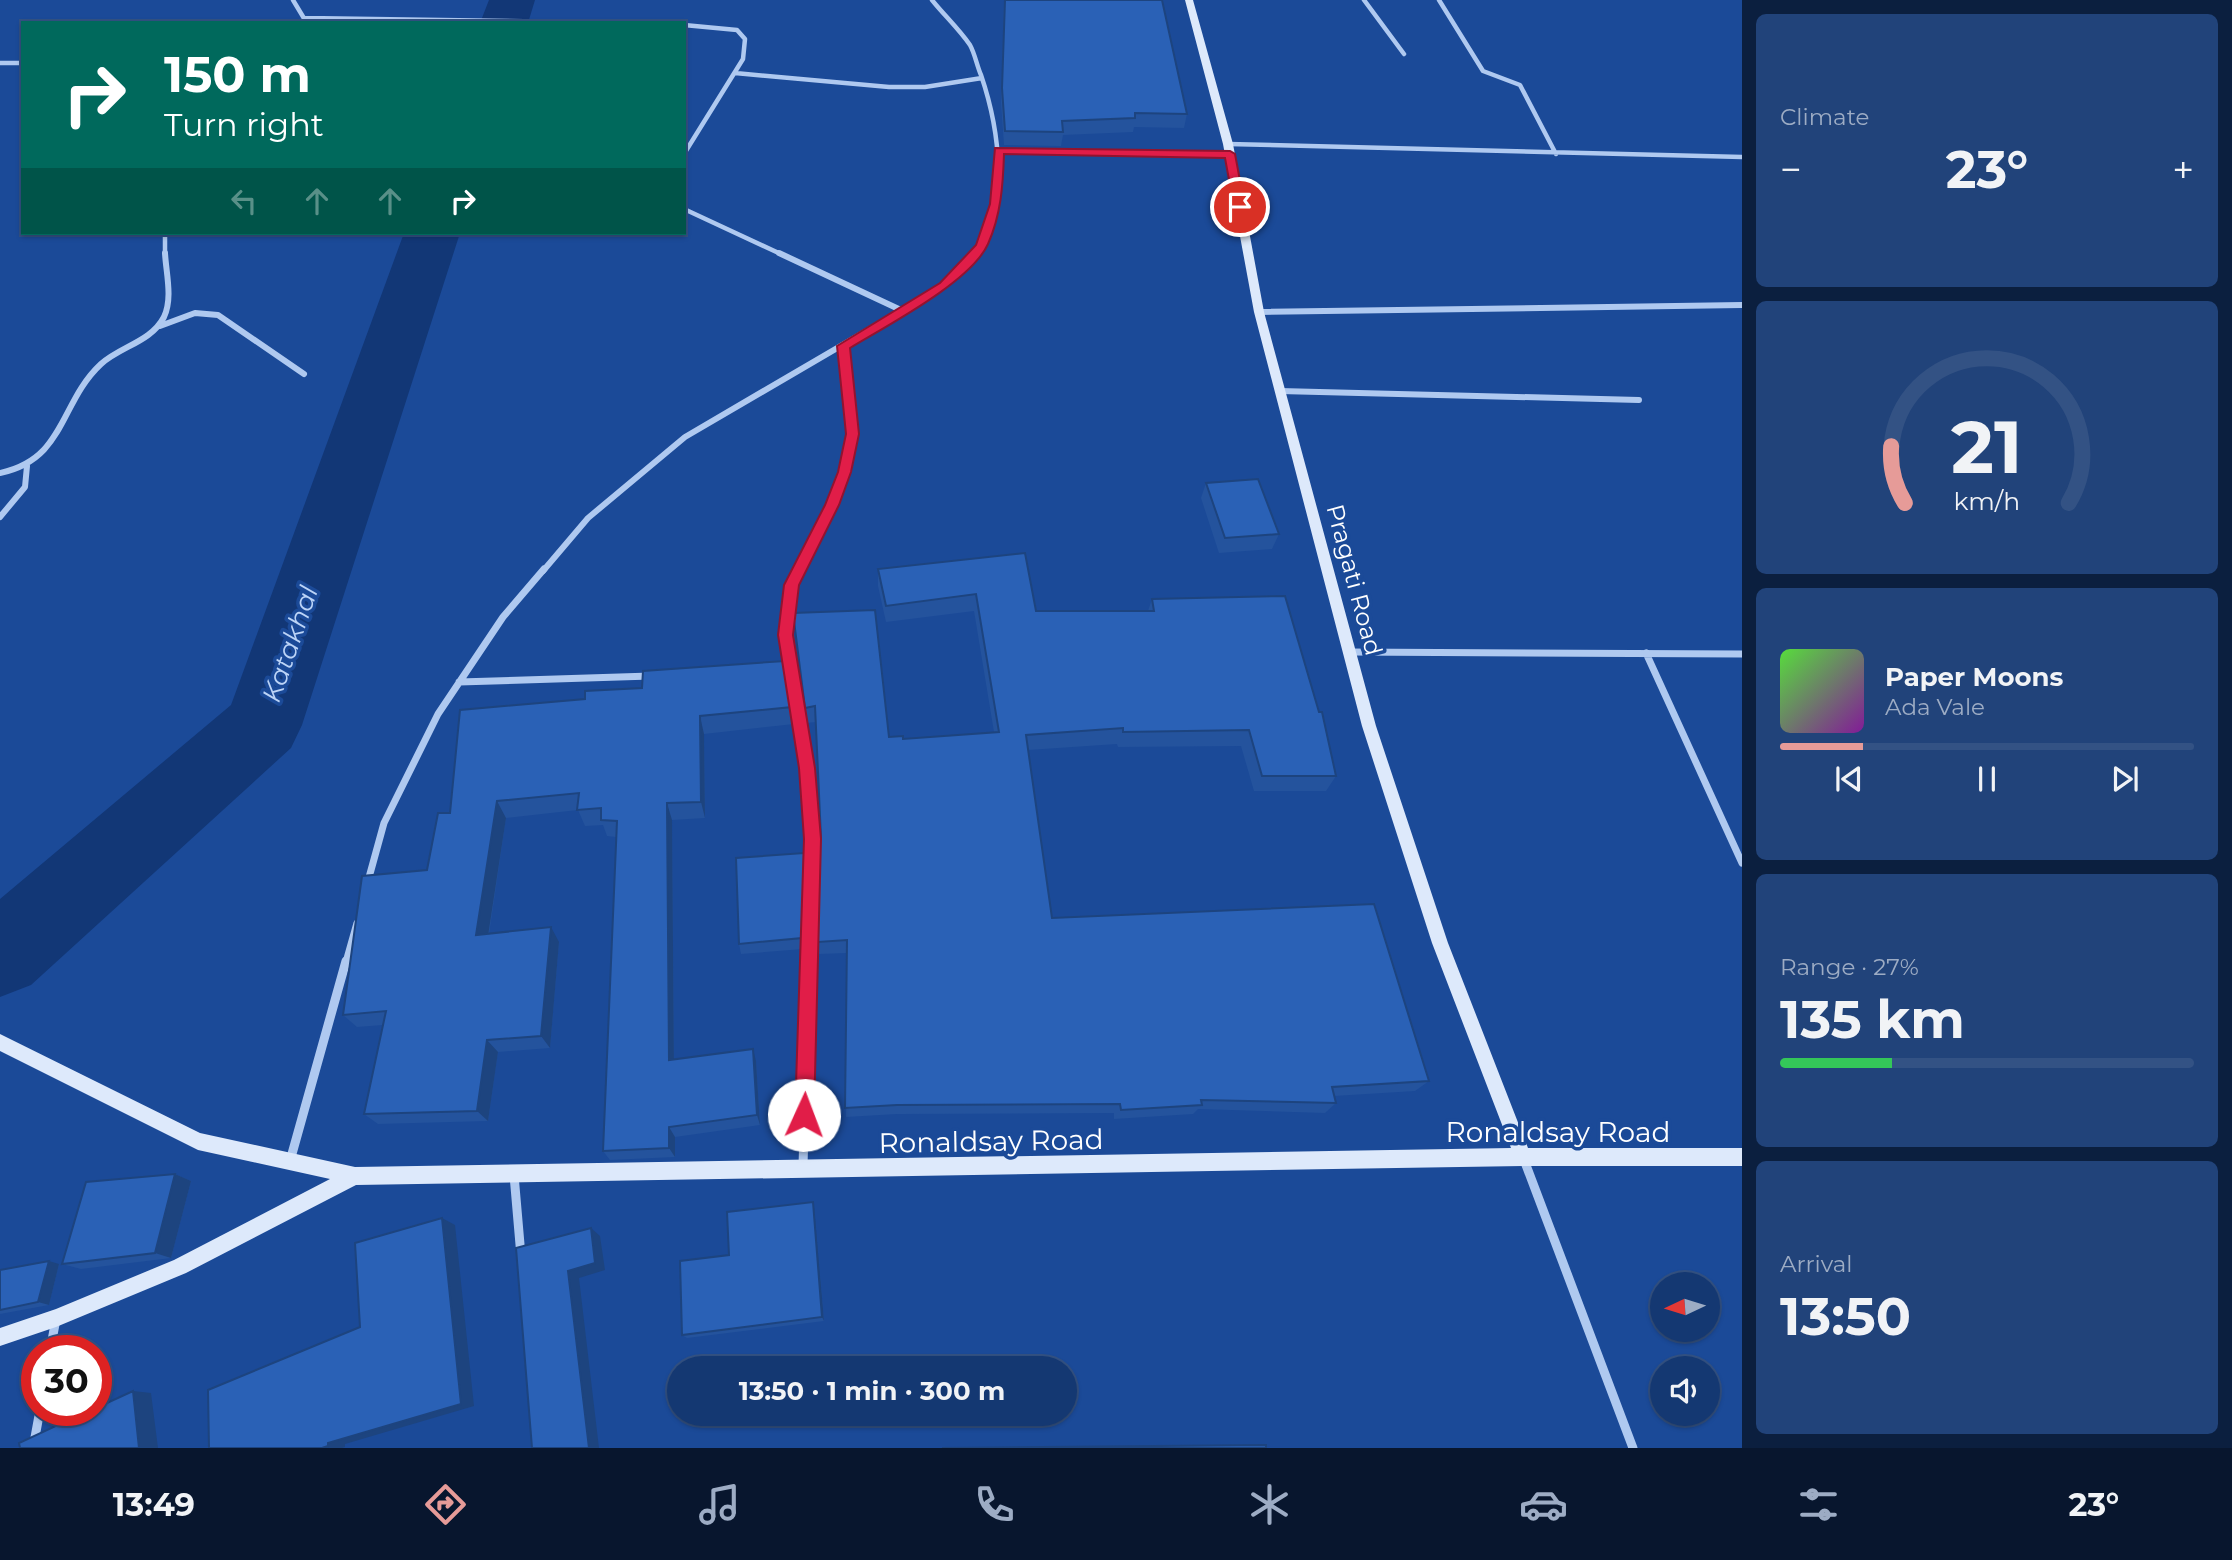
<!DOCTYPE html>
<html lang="en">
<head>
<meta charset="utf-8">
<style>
  body { margin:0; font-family:Montserrat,sans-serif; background:#21437a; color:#f1f3f6; height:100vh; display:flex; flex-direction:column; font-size:26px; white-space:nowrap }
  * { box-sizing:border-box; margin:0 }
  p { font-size:23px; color:#9dacc4 }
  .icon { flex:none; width:38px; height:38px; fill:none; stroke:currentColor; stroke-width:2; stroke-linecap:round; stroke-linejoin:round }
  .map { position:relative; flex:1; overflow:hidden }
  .sheet { display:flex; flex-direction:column; gap:14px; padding:14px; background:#0b1f3f; width:490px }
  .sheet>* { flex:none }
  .top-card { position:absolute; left:21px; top:21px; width:665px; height:214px; border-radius:0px; box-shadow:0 2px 5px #0004,0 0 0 2px #335284; background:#00695c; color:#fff; overflow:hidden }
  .needle { width:46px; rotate:266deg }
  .controls { position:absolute; left:1650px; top:1272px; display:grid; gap:14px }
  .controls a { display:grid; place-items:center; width:70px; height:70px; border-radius:50%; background:#143872; box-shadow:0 2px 5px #0004,0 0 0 2px #335284; font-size:35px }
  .speed { position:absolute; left:21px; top:1335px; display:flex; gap:14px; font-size:35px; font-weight:700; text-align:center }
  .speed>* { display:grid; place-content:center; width:91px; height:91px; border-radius:50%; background:#143872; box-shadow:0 2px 5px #0004,0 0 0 2px #335284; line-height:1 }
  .speed .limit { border:10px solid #d22; background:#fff; color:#111 }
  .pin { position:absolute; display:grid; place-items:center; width:60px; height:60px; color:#fff; margin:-30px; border:4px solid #fff; border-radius:50%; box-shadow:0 2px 7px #0007 }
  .me { position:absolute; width:77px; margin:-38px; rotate:2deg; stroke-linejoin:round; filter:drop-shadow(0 0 5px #0008) }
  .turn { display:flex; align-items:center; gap:24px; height:147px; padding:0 28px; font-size:32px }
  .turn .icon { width:91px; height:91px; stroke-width:2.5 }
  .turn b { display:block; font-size:49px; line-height:60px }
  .lanes { display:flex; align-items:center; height:66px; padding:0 28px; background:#0003; justify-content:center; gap:35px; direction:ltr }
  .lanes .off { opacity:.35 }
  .big { font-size:52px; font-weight:700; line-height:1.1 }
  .sheet .tile { flex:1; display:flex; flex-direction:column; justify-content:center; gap:10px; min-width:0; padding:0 24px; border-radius:10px; background:#21437a }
  .sheet .dial { align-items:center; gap:0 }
  .dial svg { height:182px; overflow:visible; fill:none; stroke:#335284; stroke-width:7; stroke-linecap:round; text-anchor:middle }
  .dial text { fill:#f1f3f6; stroke:none }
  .song { display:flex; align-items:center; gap:21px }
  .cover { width:84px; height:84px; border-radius:10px; background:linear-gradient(135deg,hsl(110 70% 55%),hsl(290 70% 35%)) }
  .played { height:7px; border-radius:4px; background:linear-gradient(90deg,#e69b98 20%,#335284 20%) }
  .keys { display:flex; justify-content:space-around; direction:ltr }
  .heat { display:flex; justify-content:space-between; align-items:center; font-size:38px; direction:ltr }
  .charge { height:10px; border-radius:5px; background:linear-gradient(90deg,#34c759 27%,#335284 0) }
  .trip { position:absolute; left:667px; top:1356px; width:410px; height:70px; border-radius:35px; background:#143872; box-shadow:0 2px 5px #0004,0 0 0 2px #335284; font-weight:700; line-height:70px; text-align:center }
  .tab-bar { display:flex; height:112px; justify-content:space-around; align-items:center; background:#08162e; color:#9dacc4 }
  .tab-bar .icon { width:49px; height:49px }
  .tab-bar .selected { color:#e69b98 }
  .tab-bar b { font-size:32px; color:#f1f3f6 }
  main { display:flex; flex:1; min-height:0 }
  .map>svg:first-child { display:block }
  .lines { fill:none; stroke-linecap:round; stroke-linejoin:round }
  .river { fill:#123776; fill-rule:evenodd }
  .street-far3 { stroke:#afc9f0; stroke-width:4.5 }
  .street-far2 { stroke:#afc9f0; stroke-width:6 }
  .street-far1 { stroke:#afc9f0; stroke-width:7 }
  .street { stroke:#afc9f0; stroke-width:9 }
  .secondary { fill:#dde9fb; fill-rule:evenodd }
  .wall { fill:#24539d }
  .shaded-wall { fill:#1d447f }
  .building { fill:#2a61b6; stroke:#1d447f; stroke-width:2 }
  .route { fill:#e11d48; stroke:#92132f; stroke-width:2 }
  .labels { text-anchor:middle; stroke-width:7; stroke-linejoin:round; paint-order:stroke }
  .street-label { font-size:24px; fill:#fff; stroke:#1b4a98 }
  .water-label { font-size:26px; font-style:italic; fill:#bcd4f7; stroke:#1b4a98 }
  .near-street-label { font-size:28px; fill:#fff; stroke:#1b4a98 }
</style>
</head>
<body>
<main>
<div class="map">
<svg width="1742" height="1448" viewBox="0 0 1742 1448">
  <rect width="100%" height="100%" fill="#1b4a98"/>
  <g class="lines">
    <path class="river" d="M489,0H535L528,23H480Z
      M404,233H460L302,725L291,748L31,985L0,997V899L231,705Z"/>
    <path class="street-far3" d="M293,0L305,20
      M932,0C944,15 959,29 970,45C975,54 977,66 981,75C998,125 1013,213 973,255
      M1364,0L1404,54
      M1439,0L1483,71L1520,85L1556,154
      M305,18L638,23
      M684,25L737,30L745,39L743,59L684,154
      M0,63H23
      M735,73L889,87H925L982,78
      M1228,144L1742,157
      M999,150L1230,154
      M684,209L783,255
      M165,255V233"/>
    <path class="street-far2" d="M779,253L903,311
      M1259,312L1742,305
      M160,326L195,313L218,315L304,374
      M1280,391L1639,400
      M0,473C66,459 59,403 101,364C121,346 151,342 164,317C173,298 166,273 165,253
      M0,517L25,487L27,466
      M543,571L588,518L685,437L945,285L975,253
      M799,571C820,529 850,481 852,433C853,405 846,374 843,346"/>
    <path class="street-far1" d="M800,569L792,585L786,635L807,768L812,839L809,962
      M1349,652L1742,654
      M1646,653L1742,863
      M459,682L651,676
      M368,881L384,823L438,714L503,617L544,569
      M346,962L357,923"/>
    <path class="street" d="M1523,1157L1633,1448
      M290,1161L346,961
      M803,1166L809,961
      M514,1175L521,1256
      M50,1351L56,1319
      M33,1448L40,1410"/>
    <path class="secondary" d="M1185,0H1193L1233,144L1264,312L1376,726L1448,943L1528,1148H1742V1166H1523L356,1185L186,1273L56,1327L0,1346V1328L56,1309L174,1260L330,1179L198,1150L0,1051V1034L200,1133L355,1167L1511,1148L1432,943L1362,726L1254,312L1223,144Z"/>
  </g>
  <path class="wall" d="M1004,0H1162L1187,114L1184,128L1134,127L1133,132L1063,135L1061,146L1004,145L1001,102Z
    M1206,483L1279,534L1272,549L1219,553L1201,498Z
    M878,569L1036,611H1148L1152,599L1336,776L1326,791H1254L1241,746L1118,747L1117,744L1028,750L1052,918L1429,1081L1415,1091L1334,1096L1336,1103L1325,1113L1198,1109L1193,1114L1114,1119V1113L897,1114L846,1117L847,953L819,954V948H815L814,936L821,838L816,722L806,723L793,613L889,737L903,739L994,732L974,611L886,622L878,586Z
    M792,707L794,724L704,734L705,818L672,820L674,1059L756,1061L760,1125L675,1137V1157L610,1160L603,1151L616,837L607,836L603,825L585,826L578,810L506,818L489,934L559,942L550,1048L498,1052L488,1121L378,1124L364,1114L383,1025L357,1027L343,1015L427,870L450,813L460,710Z
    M805,865L803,949L741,954L739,944Z
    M175,1174L191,1181L171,1258L81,1269L62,1264Z
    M814,1208L824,1321L687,1338L682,1335L729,1255Z
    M59,1264L49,1305L0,1314V1270Z"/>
  <path class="shaded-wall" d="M700,716L704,734L705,818L701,802Z
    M497,801L506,818L486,949L476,935Z
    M667,803L672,820L674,1072L669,1060Z
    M804,853L805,865L803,949L802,938Z
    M551,927L559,942L550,1048L541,1036Z
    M487,1040L498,1052L488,1121L477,1111Z
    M753,1049L756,1061L760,1125L757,1115Z
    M669,1127L675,1137V1157L669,1148Z
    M175,1174L191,1181L171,1258L155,1253Z
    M813,1202L814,1208L824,1321L822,1317Z
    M442,1218L455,1225L474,1406L345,1444V1447L342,1448H322L328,1443Z
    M591,1228L600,1236L605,1270L579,1278L599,1448H589L568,1271Z
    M49,1261L59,1264L49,1305L38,1302Z
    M133,1391L151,1393L158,1448H139Z"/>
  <path class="building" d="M1005,0H1162L1187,114L1135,113V118L1062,121L1063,132L1005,131L1002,88Z
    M1258,479L1279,534L1225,538L1206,483Z
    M1025,553L1036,611H1154L1152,599L1285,596L1319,712H1322L1336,776H1262L1249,730L1123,732V728L1026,735L1052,918L1374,904L1429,1081L1332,1087L1336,1103L1201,1100L1202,1105L1121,1110L1120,1104L897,1105L845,1108L847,940L818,942V936H814L816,850L818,838H821L815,706L805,708L793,613L875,610L889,737L903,736V739L999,732L976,594L886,606L878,569Z
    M785,661L792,707L700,716L701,802L667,803L669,1060L753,1049L757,1115L669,1127V1148L603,1151L617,821L601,820V808L577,810L579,793L497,801L476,935L551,927L541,1036L487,1040L477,1111L364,1114L386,1011L343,1015L362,876L427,870L438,813H450L460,710L585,699V691L642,688L643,671Z
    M804,853L802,938L739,944L736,858Z
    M175,1174L155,1253L62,1264L86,1182Z
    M813,1202L822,1317L682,1335L680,1261L729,1255L727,1212Z
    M442,1218L461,1404L328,1443V1446L322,1448H209L208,1390L360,1327L355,1243Z
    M591,1228L595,1263L568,1271L589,1448H532L516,1248Z
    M49,1261L38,1302L0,1310V1270Z
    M133,1391L139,1448H20L19,1443L90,1410H96V1408Z
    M1266,1445V1448H942Z"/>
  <path class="route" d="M995,148L1230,151L1235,154L1245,207L1240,210L1234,207L1225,158L1004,154C1003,185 1001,215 988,244C971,282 886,326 850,348L859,434L851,472L839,505L799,585L793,635L815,768L821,839L814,1115L811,1122L804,1125L797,1122L795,1115L804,839L799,768L778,635L784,585L825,505L838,472L846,434L837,346L940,283L976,245L990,204Z"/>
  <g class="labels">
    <g class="street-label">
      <text transform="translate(1354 580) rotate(75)" y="8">Pragati Road</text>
    </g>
    <g class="water-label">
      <text transform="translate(290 644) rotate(-71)" y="9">Katakhal</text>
    </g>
    <g class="near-street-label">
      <text x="1558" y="1142">Ronaldsay Road</text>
      <text transform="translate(991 1141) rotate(-1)" y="10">Ronaldsay Road</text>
    </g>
  </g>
</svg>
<div class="controls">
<a><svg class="needle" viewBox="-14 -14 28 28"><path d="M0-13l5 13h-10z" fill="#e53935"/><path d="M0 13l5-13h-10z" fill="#9dacc4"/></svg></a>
<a><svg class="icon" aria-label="sound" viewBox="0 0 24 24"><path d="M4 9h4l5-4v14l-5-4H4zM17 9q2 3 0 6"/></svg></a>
</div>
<div class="speed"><div class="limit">30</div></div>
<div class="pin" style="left:1240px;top:207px;background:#d93025"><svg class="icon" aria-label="arrive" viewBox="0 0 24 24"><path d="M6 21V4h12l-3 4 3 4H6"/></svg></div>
<svg class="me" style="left:804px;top:1115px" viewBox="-20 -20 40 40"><circle r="19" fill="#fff"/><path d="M0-13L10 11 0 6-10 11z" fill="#e11d48"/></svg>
<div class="trip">13:50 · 1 min · 300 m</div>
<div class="top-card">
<div class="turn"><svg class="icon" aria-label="right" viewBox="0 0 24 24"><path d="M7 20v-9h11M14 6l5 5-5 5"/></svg><div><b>150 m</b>Turn right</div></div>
<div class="lanes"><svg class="icon off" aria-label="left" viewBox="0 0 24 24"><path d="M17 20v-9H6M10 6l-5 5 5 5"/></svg><svg class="icon off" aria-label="ahead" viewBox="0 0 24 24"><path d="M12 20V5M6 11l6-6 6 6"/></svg><svg class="icon off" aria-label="ahead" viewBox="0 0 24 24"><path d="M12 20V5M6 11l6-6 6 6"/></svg><svg class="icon" aria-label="right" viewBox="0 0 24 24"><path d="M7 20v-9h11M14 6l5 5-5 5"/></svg></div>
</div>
</div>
<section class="sheet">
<div class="tile"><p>Climate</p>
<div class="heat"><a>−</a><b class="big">23°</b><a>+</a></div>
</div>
<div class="tile dial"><svg viewBox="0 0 100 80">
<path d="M14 69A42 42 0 1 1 86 69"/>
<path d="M14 69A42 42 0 0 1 8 44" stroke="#e69b98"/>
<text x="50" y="56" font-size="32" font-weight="700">21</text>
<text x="50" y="72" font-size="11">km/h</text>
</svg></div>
<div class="tile">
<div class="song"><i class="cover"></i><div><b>Paper Moons</b><p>Ada Vale</p></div></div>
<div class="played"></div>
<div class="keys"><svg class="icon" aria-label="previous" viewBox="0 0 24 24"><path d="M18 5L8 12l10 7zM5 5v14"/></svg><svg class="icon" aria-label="pause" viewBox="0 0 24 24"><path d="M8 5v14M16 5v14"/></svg><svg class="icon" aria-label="next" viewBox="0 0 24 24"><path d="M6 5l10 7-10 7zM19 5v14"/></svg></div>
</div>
<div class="tile"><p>Range · 27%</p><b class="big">135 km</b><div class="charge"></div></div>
<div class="tile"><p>Arrival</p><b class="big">13:50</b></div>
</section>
</main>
<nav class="tab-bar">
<b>13:49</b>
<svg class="icon selected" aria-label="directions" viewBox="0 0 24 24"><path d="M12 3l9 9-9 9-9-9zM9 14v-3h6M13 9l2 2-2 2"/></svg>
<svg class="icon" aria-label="music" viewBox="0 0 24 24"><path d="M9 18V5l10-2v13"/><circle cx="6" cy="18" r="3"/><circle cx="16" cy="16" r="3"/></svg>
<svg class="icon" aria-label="phone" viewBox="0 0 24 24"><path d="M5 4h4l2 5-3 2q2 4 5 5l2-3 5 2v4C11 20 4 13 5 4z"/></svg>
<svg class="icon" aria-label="climate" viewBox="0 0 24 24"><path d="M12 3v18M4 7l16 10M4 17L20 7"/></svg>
<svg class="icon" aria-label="car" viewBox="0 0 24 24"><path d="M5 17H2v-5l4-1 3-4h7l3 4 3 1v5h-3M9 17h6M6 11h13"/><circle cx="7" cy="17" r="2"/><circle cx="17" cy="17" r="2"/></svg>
<svg class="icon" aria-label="filters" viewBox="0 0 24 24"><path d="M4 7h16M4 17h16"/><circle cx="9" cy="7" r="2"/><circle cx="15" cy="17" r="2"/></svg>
<b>23°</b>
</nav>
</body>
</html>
